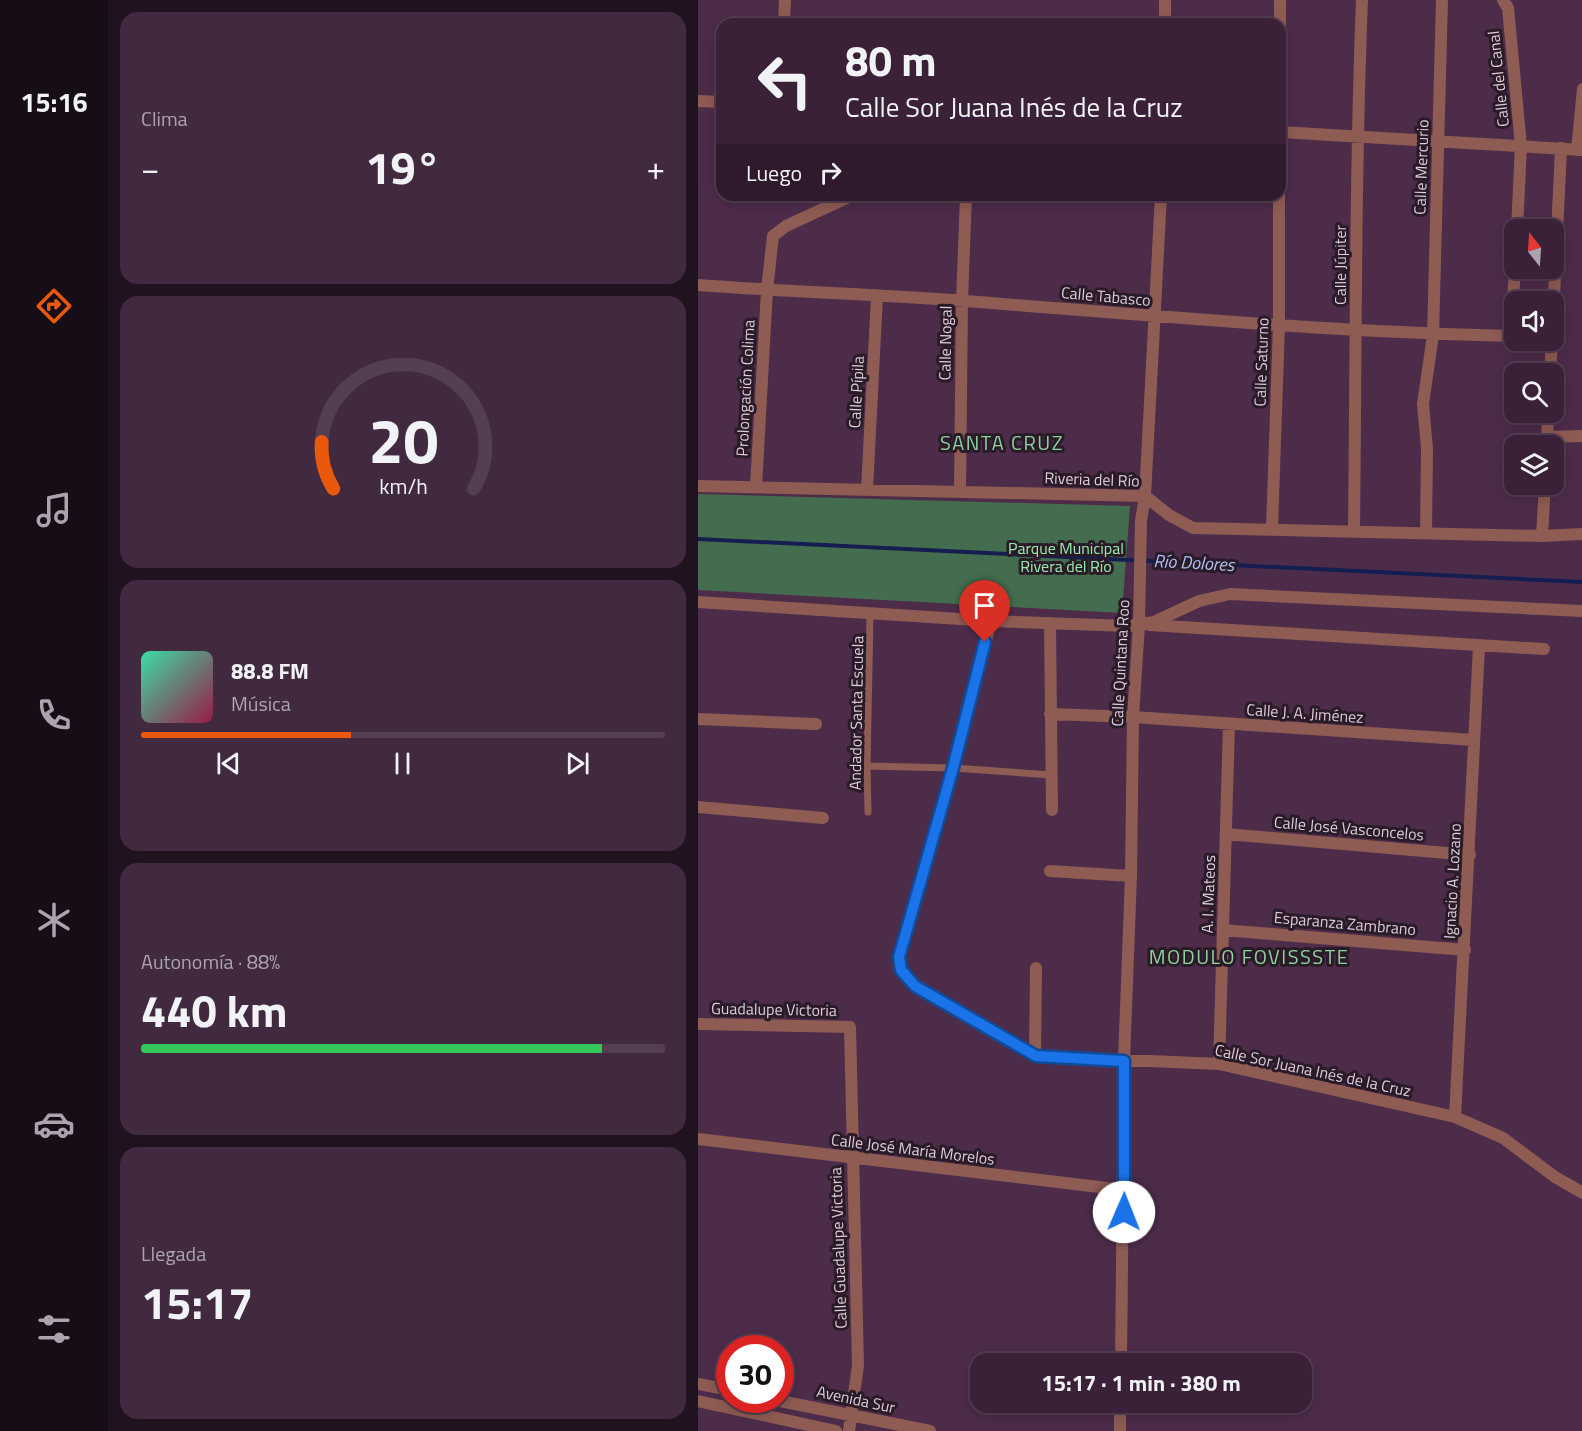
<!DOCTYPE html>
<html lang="es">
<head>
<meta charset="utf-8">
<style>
  body { margin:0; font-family:"Titillium Web",sans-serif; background:#412940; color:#f1f3f6; height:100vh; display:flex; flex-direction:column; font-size:22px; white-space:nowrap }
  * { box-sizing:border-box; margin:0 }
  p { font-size:20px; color:#aba3ae }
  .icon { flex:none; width:33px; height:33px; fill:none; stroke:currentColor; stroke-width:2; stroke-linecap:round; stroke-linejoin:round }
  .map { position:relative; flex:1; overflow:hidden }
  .sheet { display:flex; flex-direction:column; gap:12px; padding:12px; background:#20121f; width:590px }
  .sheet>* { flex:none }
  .guide { position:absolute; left:18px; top:18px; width:570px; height:183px; border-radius:18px; box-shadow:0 3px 15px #0003,0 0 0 2px #543e53; background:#3a2138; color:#f1f3f6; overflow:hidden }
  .needle { width:39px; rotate:343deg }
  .fabs { position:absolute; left:806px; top:219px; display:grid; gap:12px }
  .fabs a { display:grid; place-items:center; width:60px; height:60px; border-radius:12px; background:#3a2138; box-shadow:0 3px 15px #0003,0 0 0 2px #543e53; font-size:30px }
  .speed { position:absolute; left:18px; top:1335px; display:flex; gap:12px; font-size:30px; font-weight:700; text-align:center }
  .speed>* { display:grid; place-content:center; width:78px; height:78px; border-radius:50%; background:#3a2138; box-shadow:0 3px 15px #0003,0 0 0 2px #543e53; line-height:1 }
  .speed .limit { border:9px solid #d22; background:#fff; color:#111 }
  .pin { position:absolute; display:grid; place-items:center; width:51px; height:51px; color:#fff; margin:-62px -26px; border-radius:50% 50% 50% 0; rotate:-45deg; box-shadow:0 0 6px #0007 }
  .pin .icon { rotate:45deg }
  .me { position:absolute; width:66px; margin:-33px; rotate:1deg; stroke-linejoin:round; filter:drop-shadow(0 0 4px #0008) }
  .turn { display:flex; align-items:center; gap:21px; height:126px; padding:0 30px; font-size:27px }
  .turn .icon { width:78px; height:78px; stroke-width:2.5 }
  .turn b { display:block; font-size:42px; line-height:51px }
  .then { display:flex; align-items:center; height:57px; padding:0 30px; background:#0003; gap:12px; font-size:22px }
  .big { font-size:45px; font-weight:700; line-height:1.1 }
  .sheet .widget { flex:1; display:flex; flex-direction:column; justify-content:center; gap:9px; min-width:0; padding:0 21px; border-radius:18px; background:#412940 }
  .sheet .dial { align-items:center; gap:0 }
  .dial svg { height:156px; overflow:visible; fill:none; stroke:#543e53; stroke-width:7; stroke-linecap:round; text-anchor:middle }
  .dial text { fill:#f1f3f6; stroke:none }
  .song { display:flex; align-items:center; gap:18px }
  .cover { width:72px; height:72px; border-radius:9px; background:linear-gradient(135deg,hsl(160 70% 55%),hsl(340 70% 35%)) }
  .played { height:6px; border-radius:3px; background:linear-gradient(90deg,#ea580c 40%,#543e53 40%) }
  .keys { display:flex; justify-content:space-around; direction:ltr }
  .heat { display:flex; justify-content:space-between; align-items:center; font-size:33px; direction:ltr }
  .charge { height:9px; border-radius:4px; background:linear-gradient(90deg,#34c759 88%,#543e53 0) }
  .trip { position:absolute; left:272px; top:1353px; width:342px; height:60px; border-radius:18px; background:#3a2138; box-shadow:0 3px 15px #0003,0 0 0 2px #543e53; font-weight:700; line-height:60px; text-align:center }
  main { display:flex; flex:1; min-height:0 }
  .menu { display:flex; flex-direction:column; width:108px; justify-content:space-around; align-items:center; background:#170d16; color:#aba3ae }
  .menu .icon { width:42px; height:42px }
  .menu .active { color:#ea580c }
  .menu b { font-size:27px; color:#f1f3f6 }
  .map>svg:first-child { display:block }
  .green { fill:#446c4e }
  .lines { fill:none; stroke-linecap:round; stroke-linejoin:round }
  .stream { stroke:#151e50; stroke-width:4 }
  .service { stroke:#8f5c53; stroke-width:7 }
  .minor { stroke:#8f5c53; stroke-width:12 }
  .route-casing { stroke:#114b97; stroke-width:15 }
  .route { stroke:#1a73e8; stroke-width:10 }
  .labels { text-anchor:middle; stroke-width:6; stroke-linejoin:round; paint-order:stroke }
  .street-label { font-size:16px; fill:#dfcbdc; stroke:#2a1b28 }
  .park-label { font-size:16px; fill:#96ebaa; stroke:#2a1b28 }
  .water-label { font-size:18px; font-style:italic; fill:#b0c0f3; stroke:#2a1b28 }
  .quarter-label { font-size:20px; letter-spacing:1.5px; fill:#8ed19d; stroke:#2a1b28 }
</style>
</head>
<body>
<main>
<nav class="menu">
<b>15:16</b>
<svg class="icon active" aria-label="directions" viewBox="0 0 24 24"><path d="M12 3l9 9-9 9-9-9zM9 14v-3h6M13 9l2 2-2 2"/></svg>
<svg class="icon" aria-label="music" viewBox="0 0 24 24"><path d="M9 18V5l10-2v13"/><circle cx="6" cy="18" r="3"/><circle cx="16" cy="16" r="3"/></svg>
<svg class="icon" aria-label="phone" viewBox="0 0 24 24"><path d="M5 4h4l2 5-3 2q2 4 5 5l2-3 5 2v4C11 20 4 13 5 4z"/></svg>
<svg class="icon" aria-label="climate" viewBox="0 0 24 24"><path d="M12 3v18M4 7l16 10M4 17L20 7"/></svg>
<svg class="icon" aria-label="car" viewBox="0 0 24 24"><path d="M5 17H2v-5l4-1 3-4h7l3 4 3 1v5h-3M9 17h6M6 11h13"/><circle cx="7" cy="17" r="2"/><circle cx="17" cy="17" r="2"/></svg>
<svg class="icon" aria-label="filters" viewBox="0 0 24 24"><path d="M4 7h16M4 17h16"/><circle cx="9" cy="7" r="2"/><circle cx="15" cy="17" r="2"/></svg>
</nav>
<section class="sheet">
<div class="widget"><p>Clima</p>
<div class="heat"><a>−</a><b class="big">19°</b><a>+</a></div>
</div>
<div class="widget dial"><svg viewBox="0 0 100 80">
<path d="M14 69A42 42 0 1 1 86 69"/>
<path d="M14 69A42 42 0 0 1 8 45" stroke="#ea580c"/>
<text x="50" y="56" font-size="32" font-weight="700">20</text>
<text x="50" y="72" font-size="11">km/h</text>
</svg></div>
<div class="widget">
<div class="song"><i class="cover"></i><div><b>88.8 FM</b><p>Música</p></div></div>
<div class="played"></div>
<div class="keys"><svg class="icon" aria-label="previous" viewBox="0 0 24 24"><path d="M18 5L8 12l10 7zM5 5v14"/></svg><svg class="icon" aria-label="pause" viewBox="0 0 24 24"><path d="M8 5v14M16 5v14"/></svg><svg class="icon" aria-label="next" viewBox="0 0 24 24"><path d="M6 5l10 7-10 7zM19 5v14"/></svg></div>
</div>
<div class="widget"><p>Autonomía · 88%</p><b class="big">440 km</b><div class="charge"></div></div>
<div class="widget"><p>Llegada</p><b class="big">15:17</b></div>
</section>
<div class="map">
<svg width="885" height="1431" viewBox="0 0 885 1431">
  <rect width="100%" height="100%" fill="#4d2c4a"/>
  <path class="green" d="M0,494L432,506L424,613L0,590Z"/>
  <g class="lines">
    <path class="stream" d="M0,539L885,582"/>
    <path class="service" d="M169,766L255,768L354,775
      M170,812L169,766L172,615"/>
    <path class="minor" d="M805,0L810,8L823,146L819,230
      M86,24L87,0
      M467,24V0
      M582,24V0
      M0,101L24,102
      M582,132L885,150
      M879,150L885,89
      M0,285C89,292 178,294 267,301C449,315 631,332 813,336L817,268
      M855,318L863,148
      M852,374L854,340
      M849,437L885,436
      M849,446L850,412
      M0,486L447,496L471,515L495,528L844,536L885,534
      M58,487L69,290L75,236L88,226L155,195
      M169,490L179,296
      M262,492L264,301L268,195
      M574,529L581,325V195
      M656,530C658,354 657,177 664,0
      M728,533L729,449L725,404L735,335L744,0
      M844,536L847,484
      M0,602L293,621L430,626L456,622L501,601L532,594L885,611
      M293,621L255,768L201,957L203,970L217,986L337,1056L521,1064L757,1117L805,1138L857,1177L885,1193
      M352,623L354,810
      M451,625L846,649
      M352,714L435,717L776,740
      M0,719L118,724
      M0,807L125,818
      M528,834L772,855
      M352,871L433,876
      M525,930L767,950
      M0,1024L152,1027L160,1365L151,1431
      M337,1056L338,968
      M521,1064L531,725
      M757,1117L781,646
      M0,1139L426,1190
      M423,1364L426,1061L433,876L435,717L441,625L443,521L447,496L463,195
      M0,1384L32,1390
      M77,1400L232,1431
      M0,1401L138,1431
      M422,1431V1402"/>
  </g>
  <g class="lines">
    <defs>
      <path id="route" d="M287,642L255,768L201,957L203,970L217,986L338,1056L426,1061V1212"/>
    </defs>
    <use href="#route" class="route-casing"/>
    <use href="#route" class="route"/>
  </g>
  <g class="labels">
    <g class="street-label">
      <text transform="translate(800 79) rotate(-96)" y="6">Calle del Canal</text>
      <text transform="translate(723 167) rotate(-88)" y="6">Calle Mercurio</text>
      <text transform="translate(642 265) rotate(-90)" y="6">Calle Júpiter</text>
      <text transform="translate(408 296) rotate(5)" y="6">Calle Tabasco</text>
      <text transform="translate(247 343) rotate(-89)" y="6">Calle Nogal</text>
      <text transform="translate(563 362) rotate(-88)" y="6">Calle Saturno</text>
      <text transform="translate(47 388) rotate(-87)" y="6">Prolongación Colima</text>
      <text transform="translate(158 392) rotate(-87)" y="6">Calle Pípila</text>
      <text transform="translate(394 479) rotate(2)" y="6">Riveria del Río</text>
      <text transform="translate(422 663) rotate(-87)" y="6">Calle Quintana Roo</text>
      <text transform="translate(158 713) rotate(-89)" y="6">Andador Santa Escuela</text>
      <text transform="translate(607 713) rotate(4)" y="6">Calle J. A. Jiménez</text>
      <text transform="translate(651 828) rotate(5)" y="6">Calle José Vasconcelos</text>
      <text transform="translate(754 881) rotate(-87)" y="6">Ignacio A. Lozano</text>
      <text transform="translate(510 894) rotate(-88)" y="6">A. I. Mateos</text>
      <text transform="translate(647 923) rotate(5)" y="6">Esparanza Zambrano</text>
      <text transform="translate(76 1009) rotate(1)" y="6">Guadalupe Victoria</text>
      <text transform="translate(615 1070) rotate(12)" y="6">Calle Sor Juana Inés de la Cruz</text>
      <text transform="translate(215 1149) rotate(7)" y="6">Calle José María Morelos</text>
      <text transform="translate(140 1248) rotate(-92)" y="6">Calle Guadalupe Victoria</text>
      <text transform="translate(158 1399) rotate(12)" y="6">Avenida Sur</text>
    </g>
    <g class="park-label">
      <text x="368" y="554">Parque Municipal<tspan x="368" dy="18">Rivera del Río</tspan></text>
    </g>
    <g class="water-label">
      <text transform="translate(496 563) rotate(3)" y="6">Río Dolores</text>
    </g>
    <g class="quarter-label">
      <text x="304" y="450">SANTA CRUZ</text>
      <text x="551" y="964">MODULO FOVISSSTE</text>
    </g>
  </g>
</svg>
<div class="fabs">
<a><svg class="needle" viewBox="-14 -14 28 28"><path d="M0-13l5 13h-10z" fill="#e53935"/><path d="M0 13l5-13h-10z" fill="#aba3ae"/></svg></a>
<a><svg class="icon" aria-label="sound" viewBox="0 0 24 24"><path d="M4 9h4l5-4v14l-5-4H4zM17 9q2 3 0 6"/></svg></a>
<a><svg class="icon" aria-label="search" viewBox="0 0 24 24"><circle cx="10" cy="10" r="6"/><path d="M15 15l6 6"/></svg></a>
<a><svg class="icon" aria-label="layers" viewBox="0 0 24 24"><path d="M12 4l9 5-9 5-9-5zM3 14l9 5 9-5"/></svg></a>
</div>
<div class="speed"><div class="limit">30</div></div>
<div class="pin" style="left:287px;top:642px;background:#d93025"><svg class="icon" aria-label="arrive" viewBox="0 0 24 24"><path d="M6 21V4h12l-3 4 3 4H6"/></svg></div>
<svg class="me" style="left:426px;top:1212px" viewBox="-20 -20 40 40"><circle r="19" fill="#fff"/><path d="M0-13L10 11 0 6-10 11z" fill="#1a73e8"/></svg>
<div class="trip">15:17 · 1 min · 380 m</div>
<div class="guide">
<div class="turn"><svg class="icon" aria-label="left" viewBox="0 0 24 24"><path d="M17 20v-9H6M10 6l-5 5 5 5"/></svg><div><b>80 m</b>Calle Sor Juana Inés de la Cruz</div></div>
<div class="then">Luego<svg class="icon" aria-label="right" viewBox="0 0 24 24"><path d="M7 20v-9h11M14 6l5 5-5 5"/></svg></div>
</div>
</div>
</main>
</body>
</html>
